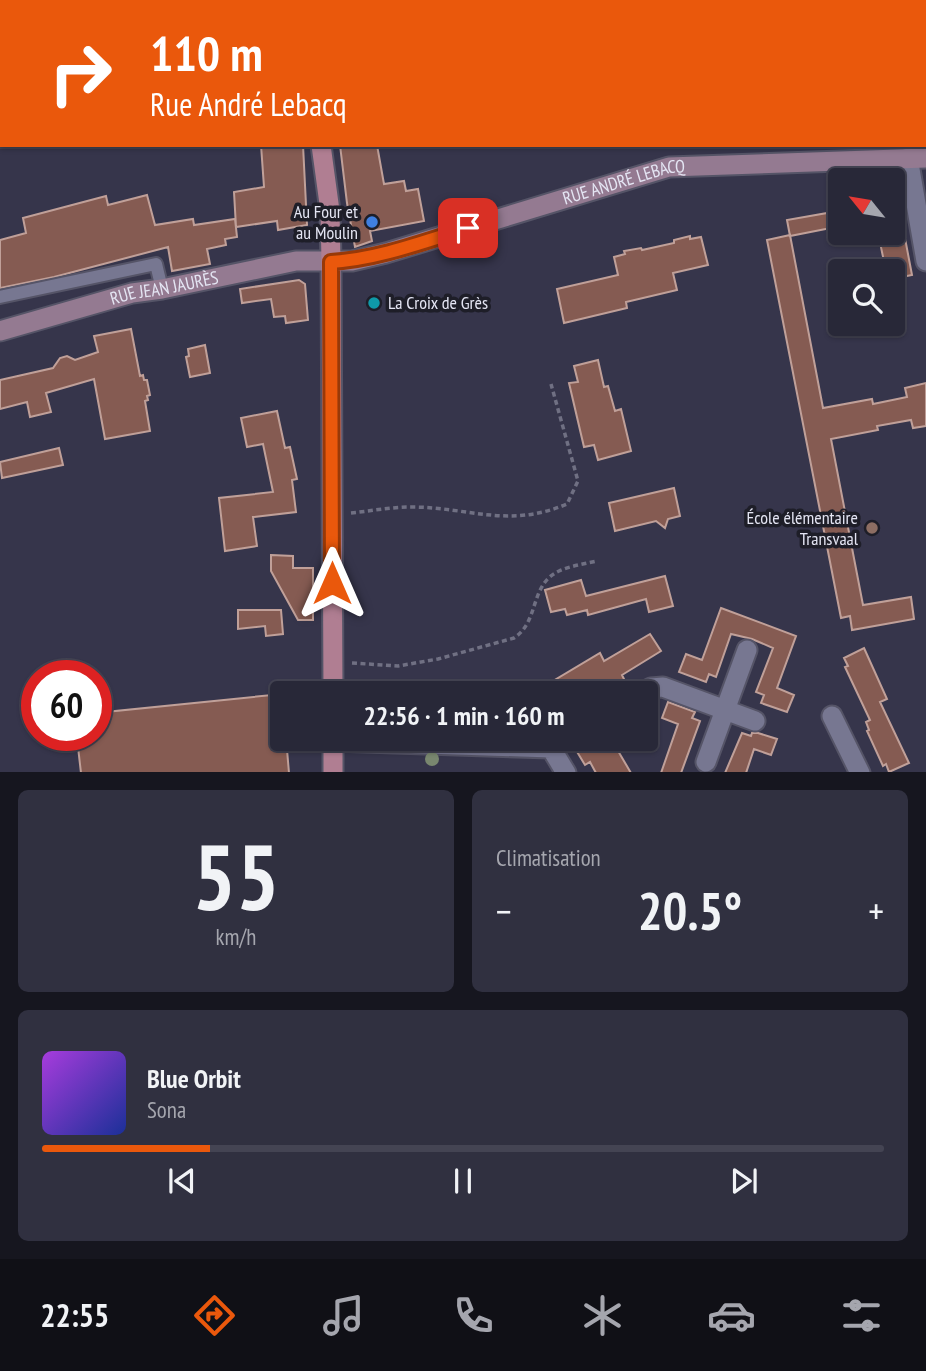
<!DOCTYPE html>
<html lang="fr">
<head>
<meta charset="utf-8">
<style>
  body { margin:0; font-family:"PT Sans Narrow",sans-serif; background:#303040; color:#f1f3f6; height:100vh; display:flex; flex-direction:column; font-size:26px; white-space:nowrap }
  * { box-sizing:border-box; margin:0 }
  p { font-size:23px; color:#a5a6ae }
  .icon { flex:none; width:38px; height:38px; fill:none; stroke:currentColor; stroke-width:2; stroke-linecap:round; stroke-linejoin:round }
  .map { position:relative; height:772px; overflow:hidden }
  .panel { display:flex; flex-direction:column; gap:18px; padding:18px; background:#16161f; flex:1 }
  .panel>* { flex:none }
  .hud { position:absolute; left:0px; top:0px; width:928px; height:147px; box-shadow:0 2px 5px #0004,0 0 0 2px #444453; background:#ea580c; color:#fff; overflow:hidden }
  .needle { width:46px; rotate:300deg }
  .fabs { position:absolute; left:828px; top:168px; display:grid; gap:14px }
  .fabs a { display:grid; place-items:center; width:77px; height:77px; border-radius:7px; background:#282838; box-shadow:0 2px 5px #0004,0 0 0 2px #444453; font-size:35px }
  .speed { position:absolute; left:21px; top:660px; display:flex; gap:14px; font-size:35px; font-weight:700; text-align:center }
  .speed>* { display:grid; place-content:center; width:91px; height:91px; border-radius:50%; background:#282838; box-shadow:0 2px 5px #0004,0 0 0 2px #444453; line-height:1 }
  .speed .limit { border:10px solid #d22; background:#fff; color:#111 }
  .pin { position:absolute; display:grid; place-items:center; width:60px; height:60px; color:#fff; margin:-30px; border-radius:14px; box-shadow:0 4px 10px #0006 }
  .me { position:absolute; width:77px; margin:-38px; rotate:0deg; stroke-linejoin:round; filter:drop-shadow(0 0 5px #0008) }
  .turn { display:flex; align-items:center; gap:24px; height:147px; padding:0 35px; font-size:32px }
  .turn .icon { width:91px; height:91px; stroke-width:2.5 }
  .turn b { display:block; font-size:49px; line-height:60px }
  .big { font-size:52px; font-weight:800; line-height:1.1 }
  .panel .tile { flex:1; display:flex; flex-direction:column; justify-content:center; gap:10px; min-width:0; padding:0 24px; border-radius:10px; background:#303040 }
  .panel .dial { align-items:center; gap:0 }
  .dial b { font-size:91px; line-height:1 }
  .song { display:flex; align-items:center; gap:21px }
  .cover { width:84px; height:84px; border-radius:10px; background:linear-gradient(135deg,hsl(280 70% 55%),hsl(230 70% 35%)) }
  .played { height:7px; border-radius:4px; background:linear-gradient(90deg,#ea580c 20%,#444453 20%) }
  .keys { display:flex; justify-content:space-around; direction:ltr }
  .heat { display:flex; justify-content:space-between; align-items:center; font-size:38px; direction:ltr }
  .panel .tiles { flex:1; display:grid; gap:18px; grid-template-columns:1fr 1fr }
  .tile:last-child { grid-column:span 2 }
  .trip { position:absolute; left:270px; top:681px; width:388px; height:70px; border-radius:7px; background:#282838; box-shadow:0 2px 5px #0004,0 0 0 2px #444453; font-weight:800; line-height:70px; text-align:center }
  .menu { display:flex; height:112px; justify-content:space-around; align-items:center; background:#101016; color:#a5a6ae }
  .menu .icon { width:49px; height:49px }
  .menu .current { color:#ea580c }
  .menu b { font-size:32px; color:#f1f3f6 }
  .map>svg:first-child { display:block }
  .building { fill:#855b52; stroke:#c0a099; stroke-width:2 }
  .lines { fill:none; stroke-linecap:round; stroke-linejoin:round }
  .service-casing { stroke:#555467; stroke-width:16 }
  .minor-casing { stroke:#555467; stroke-width:23 }
  .secondary-casing { stroke:#555467; stroke-width:23 }
  .primary-casing { stroke:#555467; stroke-width:23 }
  .path { stroke:#707083; stroke-width:3.5; stroke-dasharray:5 3.5; stroke-linecap:butt }
  .service { stroke:#777791; stroke-width:12 }
  .minor { stroke:#777791; stroke-width:19 }
  .secondary { stroke:#947a91; stroke-width:19 }
  .primary { stroke:#b07e92; stroke-width:19 }
  .tree { fill:#79876f }
  .route-casing { stroke:#983908; stroke-width:18 }
  .route { stroke:#ea580c; stroke-width:12 }
  .shop-dot { fill:#3f7fe0; stroke:#1e1e28; stroke-width:2.5 }
  .culture-dot { fill:#0f9aa8; stroke:#1e1e28; stroke-width:2.5 }
  .education-dot { fill:#8d6e63; stroke:#1e1e28; stroke-width:2.5 }
  .labels { text-anchor:middle; stroke-width:7; stroke-linejoin:round; paint-order:stroke }
  .street-label { font-size:18px; fill:#e4e5f3; stroke:#1e1e28 }
  .poi-label { font-size:18px; fill:#e4e5f3; stroke:#1e1e28; text-anchor:end }
</style>
</head>
<body>
<div class="map">
<svg width="926" height="773" viewBox="0 0 926 773">
  <rect width="100%" height="100%" fill="#36354b"/>
  <path class="building" d="M261,145H303L307,225L278,230L277,221L236,227L234,192L264,187Z
    M340,145H377L384,184L404,181L406,191L418,189L424,221L370,231L372,241L355,247L347,203Z
    M147,195L155,225L193,219L194,225L235,219L237,237L225,239L226,245L207,249L210,264L172,271L168,247L54,277L0,288V240L26,233L23,218L106,196L108,205Z
    M833,212L836,227L790,236L787,220Z
    M878,233H904L912,275L892,279V271H886Z
    M790,235L823,408L872,399L873,404L907,397L905,388L926,383V426L913,428L911,420L877,426L878,430L831,439L863,605L911,597L914,619L852,630L850,616L841,618L767,240Z
    M690,236V239L701,237L708,265L673,273L677,290L626,302L627,308L564,323L557,289L618,275L614,257L625,254L624,251L641,248L642,250L674,243V240Z
    M299,280L305,284L308,320L286,323L285,316L274,317L271,299L242,303L240,289Z
    M131,329L140,376L143,375L144,380H147L150,395L147,396L148,400L145,401L150,431L105,439L94,379L46,393L51,412L30,417L27,402L0,409V380L53,368L60,358L67,356L75,360L98,352L94,336Z
    M205,345L210,373L190,377L186,357L189,356L188,349Z
    M598,360L604,387L608,386L615,411L621,409L631,451L598,460L594,445L584,447L569,383L578,382L574,366Z
    M277,411L285,448L290,447L297,479L292,480L296,512L253,517L257,546L225,551L219,498L273,492L263,444L247,447L241,418Z
    M59,448L63,465L2,478L0,462Z
    M674,488L680,516L668,519L665,528L656,521L615,531L609,503Z
    M271,555L293,556V568H313V620H298L271,571Z
    M665,576L673,606L649,612L646,599L588,615L587,610L567,615L565,609L551,612L545,590L581,580L586,596Z
    M721,608L796,636L777,688L794,695L787,712L761,703L764,695L756,692L773,648L752,639L731,634L716,677L709,674L706,682L679,672L686,654L702,660Z
    M238,610H281L283,634L266,636L265,626L238,629Z
    M650,634L661,651L622,675L625,681L605,693H533L600,653L604,661Z
    M864,648L887,699L880,702L909,763L889,772L886,764L883,766L867,731L869,730L866,722L870,720L845,667L848,666L844,658Z
    M282,694V738H286L289,773H81L78,747L86,735H96V713Z
    M668,702L695,712L692,718L700,721L681,773H661L678,724L662,718Z
    M742,733L751,736L752,733H758L777,739L771,755L754,749L746,773H725Z
    M593,739L598,747L611,739L631,773H596L590,762L585,765L576,750Z"/>
  <g class="lines">
    <defs>
      <path id="service" d="M0,297L156,264L162,289"/>
      <path id="minor" d="M908,158L926,261
        M642,693L651,688L663,687L755,721
        M832,716L860,773
        M333,741L551,748L567,738
        M551,748L566,773
        M706,762L747,650"/>
      <g id="secondary">
        <path id="s1" d="M0,331L132,293L162,289L296,261H352L386,253L669,167L926,158"/>
      </g>
      <path id="primary" d="M305,0V2
        M321,145L330,211L331,262L333,693
        M333,773V738"/>
    </defs>
    <use href="#service" class="service-casing"/>
    <use href="#minor" class="minor-casing"/>
    <use href="#secondary" class="secondary-casing"/>
    <use href="#primary" class="primary-casing"/>
    <path class="path" d="M0,54H2
      M351,513C371,511 391,507 411,507C469,507 508,529 567,504L578,481L551,384
      M352,663L398,666L438,659L514,638C540,621 529,585 559,571C570,566 584,564 597,561"/>
    <use href="#service" class="service"/>
    <use href="#minor" class="minor"/>
    <use href="#secondary" class="secondary"/>
    <use href="#primary" class="primary"/>
  </g>
  <circle class="tree" cx="432" cy="759" r="7"/>
  <g class="lines">
    <defs>
      <path id="route" d="M332,583L331,262C378,259 423,242 468,228"/>
    </defs>
    <use href="#route" class="route-casing"/>
    <use href="#route" class="route"/>
  </g>
  <circle class="shop-dot" cx="372" cy="222" r="7"/>
  <circle class="culture-dot" cx="374" cy="303" r="7"/>
  <circle class="education-dot" cx="872" cy="528" r="7"/>
  <g class="labels">
    <g class="street-label">
      <text dy="6" stroke="none"><textPath href="#s1" startOffset="644">RUE ANDRÉ LEBACQ</textPath></text>
      <text dy="6" stroke="none"><textPath href="#s1" startOffset="170">RUE JEAN JAURÈS</textPath></text>
    </g>
    <g class="poi-label">
      <text x="358" y="218">Au Four et<tspan x="358" dy="21">au Moulin</tspan></text>
      <text x="388" y="309" text-anchor="start">La Croix de Grès</text>
      <text x="858" y="524">École élémentaire<tspan x="858" dy="21">Transvaal</tspan></text>
    </g>
  </g>
</svg>
<div class="fabs">
<a><svg class="needle" viewBox="-14 -14 28 28"><path d="M0-13l5 13h-10z" fill="#e53935"/><path d="M0 13l5-13h-10z" fill="#a5a6ae"/></svg></a>
<a><svg class="icon" aria-label="search" viewBox="0 0 24 24"><circle cx="10" cy="10" r="6"/><path d="M15 15l6 6"/></svg></a>
</div>
<div class="speed"><div class="limit">60</div></div>
<div class="pin" style="left:468px;top:228px;background:#d93025"><svg class="icon" aria-label="arrive" viewBox="0 0 24 24"><path d="M6 21V4h12l-3 4 3 4H6"/></svg></div>
<svg class="me" style="left:332px;top:583px" viewBox="-20 -20 40 40"><path d="M0-17L14 15 0 8-14 15z" fill="#ea580c" stroke="#fff" stroke-width="4"/></svg>
<div class="trip">22:56 · 1 min · 160 m</div>
<div class="hud">
<div class="turn"><svg class="icon" aria-label="right" viewBox="0 0 24 24"><path d="M7 20v-9h11M14 6l5 5-5 5"/></svg><div><b>110 m</b>Rue André Lebacq</div></div>
</div>
</div>
<section class="panel">
<div class="tiles">
<div class="tile dial"><b>55</b><p>km/h</p></div>
<div class="tile"><p>Climatisation</p>
<div class="heat"><a>−</a><b class="big">20.5°</b><a>+</a></div>
</div>
<div class="tile">
<div class="song"><i class="cover"></i><div><b>Blue Orbit</b><p>Sona</p></div></div>
<div class="played"></div>
<div class="keys"><svg class="icon" aria-label="previous" viewBox="0 0 24 24"><path d="M18 5L8 12l10 7zM5 5v14"/></svg><svg class="icon" aria-label="pause" viewBox="0 0 24 24"><path d="M8 5v14M16 5v14"/></svg><svg class="icon" aria-label="next" viewBox="0 0 24 24"><path d="M6 5l10 7-10 7zM19 5v14"/></svg></div>
</div>
</div>
</section>
<nav class="menu">
<b>22:55</b>
<svg class="icon current" aria-label="directions" viewBox="0 0 24 24"><path d="M12 3l9 9-9 9-9-9zM9 14v-3h6M13 9l2 2-2 2"/></svg>
<svg class="icon" aria-label="music" viewBox="0 0 24 24"><path d="M9 18V5l10-2v13"/><circle cx="6" cy="18" r="3"/><circle cx="16" cy="16" r="3"/></svg>
<svg class="icon" aria-label="phone" viewBox="0 0 24 24"><path d="M5 4h4l2 5-3 2q2 4 5 5l2-3 5 2v4C11 20 4 13 5 4z"/></svg>
<svg class="icon" aria-label="climate" viewBox="0 0 24 24"><path d="M12 3v18M4 7l16 10M4 17L20 7"/></svg>
<svg class="icon" aria-label="car" viewBox="0 0 24 24"><path d="M5 17H2v-5l4-1 3-4h7l3 4 3 1v5h-3M9 17h6M6 11h13"/><circle cx="7" cy="17" r="2"/><circle cx="17" cy="17" r="2"/></svg>
<svg class="icon" aria-label="filters" viewBox="0 0 24 24"><path d="M4 7h16M4 17h16"/><circle cx="9" cy="7" r="2"/><circle cx="15" cy="17" r="2"/></svg>
</nav>
</body>
</html>
